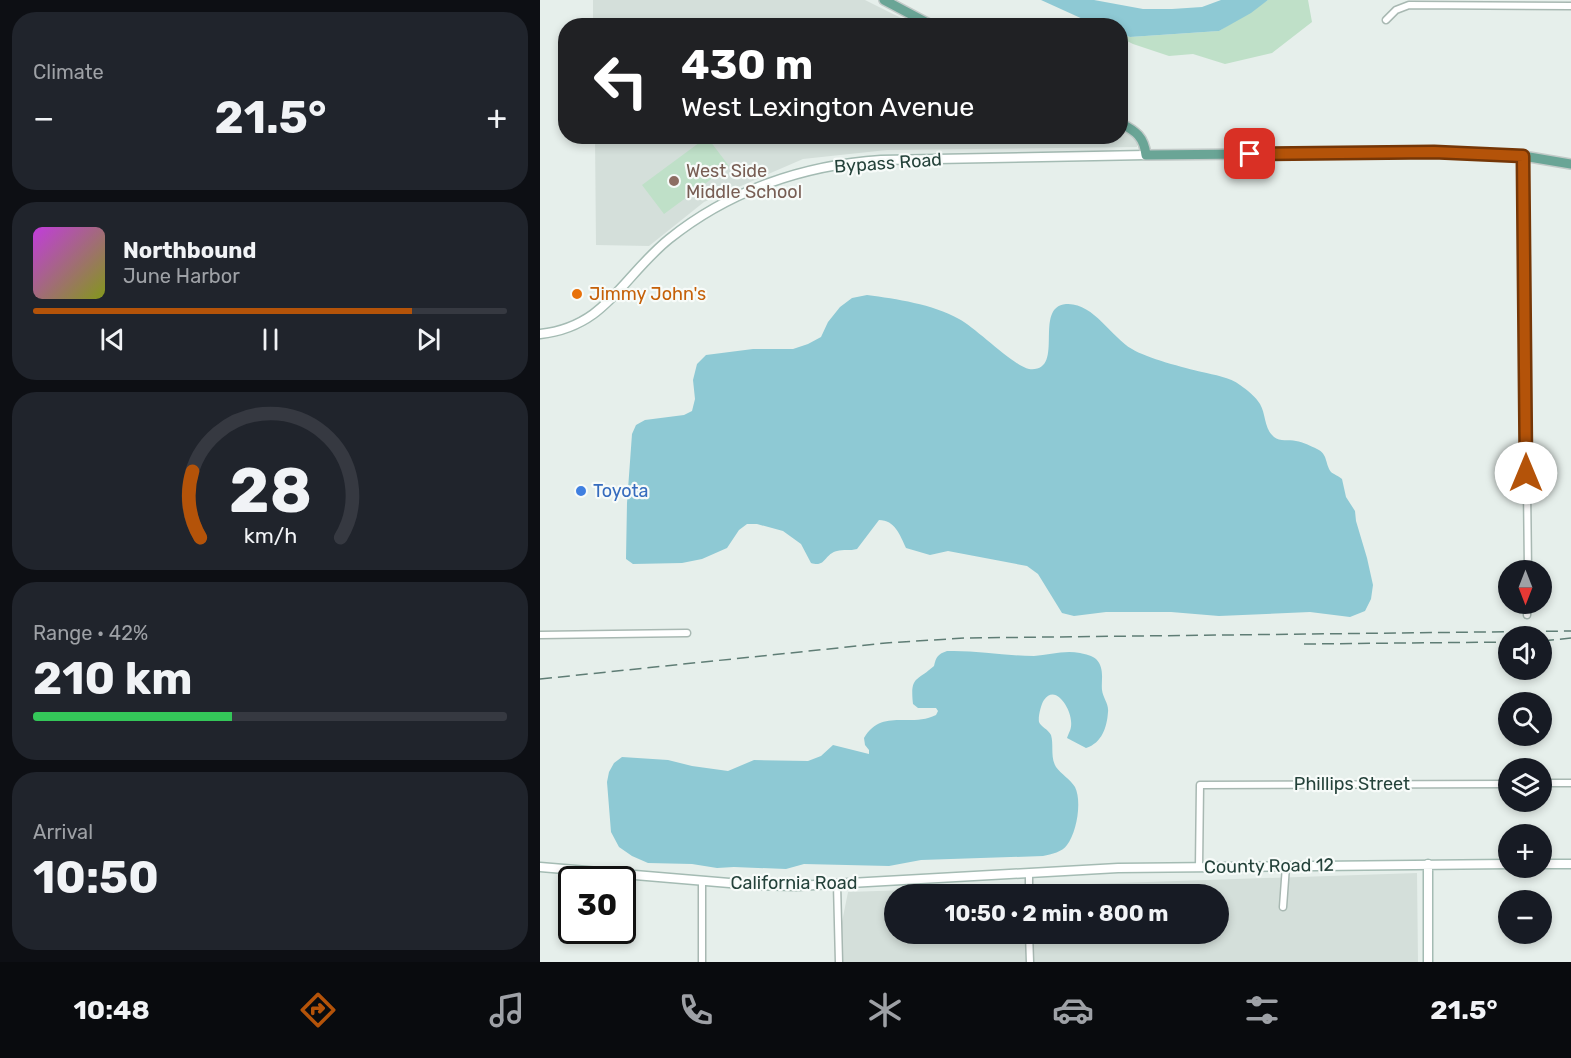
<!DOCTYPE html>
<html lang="en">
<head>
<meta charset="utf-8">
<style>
  body { margin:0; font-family:Rubik,sans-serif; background:#20242c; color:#f1f3f6; height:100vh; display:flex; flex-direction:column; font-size:22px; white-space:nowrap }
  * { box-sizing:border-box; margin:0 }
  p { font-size:20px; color:#9ea1a6 }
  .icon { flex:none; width:33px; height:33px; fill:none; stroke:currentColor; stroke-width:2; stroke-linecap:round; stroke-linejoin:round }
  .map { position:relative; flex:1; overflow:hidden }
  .drawer { display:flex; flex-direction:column; gap:12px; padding:12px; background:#0d0f14; width:540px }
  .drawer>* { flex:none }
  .banner { position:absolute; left:18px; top:18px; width:570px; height:126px; border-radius:24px; box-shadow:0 3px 9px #0003; background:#202124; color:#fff; overflow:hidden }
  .needle { width:39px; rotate:180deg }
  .controls { position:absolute; left:958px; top:560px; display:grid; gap:12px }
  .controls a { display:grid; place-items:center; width:54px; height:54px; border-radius:50%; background:#171b24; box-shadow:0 3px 9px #0003; font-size:30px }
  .speed { position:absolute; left:18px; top:866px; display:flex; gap:12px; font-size:30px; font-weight:700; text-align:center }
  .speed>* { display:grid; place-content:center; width:78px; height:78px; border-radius:50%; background:#171b24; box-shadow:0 3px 9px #0003; line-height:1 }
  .speed .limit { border:3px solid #111; border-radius:9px; background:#fff; color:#111 }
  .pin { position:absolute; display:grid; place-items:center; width:51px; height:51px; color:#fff; margin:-26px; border-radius:12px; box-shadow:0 3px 9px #0006 }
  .me { position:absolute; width:66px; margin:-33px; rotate:0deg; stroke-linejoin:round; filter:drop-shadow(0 0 4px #0008) }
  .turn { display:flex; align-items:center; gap:21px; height:126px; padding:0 24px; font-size:27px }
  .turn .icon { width:78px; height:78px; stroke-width:2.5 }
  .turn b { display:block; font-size:42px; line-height:51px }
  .big { font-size:45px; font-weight:700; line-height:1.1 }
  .drawer .card { flex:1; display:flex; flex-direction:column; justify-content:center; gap:9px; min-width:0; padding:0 21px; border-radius:24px; background:#20242c }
  .drawer .dial { align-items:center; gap:0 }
  .dial svg { height:156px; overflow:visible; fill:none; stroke:#363941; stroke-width:7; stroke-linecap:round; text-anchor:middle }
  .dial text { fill:#f1f3f6; stroke:none }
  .song { display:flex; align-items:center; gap:18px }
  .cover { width:72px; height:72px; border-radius:9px; background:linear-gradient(135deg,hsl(290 70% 55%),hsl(70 70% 35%)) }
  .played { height:6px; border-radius:3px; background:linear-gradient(90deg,#b45309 80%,#363941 80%) }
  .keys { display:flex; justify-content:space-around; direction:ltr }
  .heat { display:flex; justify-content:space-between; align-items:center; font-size:33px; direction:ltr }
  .charge { height:9px; border-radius:4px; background:linear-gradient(90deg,#34c759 42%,#363941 0) }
  .trip { position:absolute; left:344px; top:884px; width:345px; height:60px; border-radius:30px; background:#171b24; box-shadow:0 3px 9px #0003; font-weight:700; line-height:60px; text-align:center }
  .tab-bar { display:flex; height:96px; justify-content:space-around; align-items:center; background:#090b0e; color:#9ea1a6 }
  .tab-bar .icon { width:42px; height:42px }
  .tab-bar .selected { color:#b45309 }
  .tab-bar b { font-size:27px; color:#f1f3f6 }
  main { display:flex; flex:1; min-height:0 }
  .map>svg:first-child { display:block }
  .built { fill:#d4dfda; fill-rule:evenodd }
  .green { fill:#bfe0c8 }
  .water { fill:#8ec9d4 }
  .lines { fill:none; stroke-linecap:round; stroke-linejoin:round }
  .street-casing { stroke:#a8b8b2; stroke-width:9 }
  .secondary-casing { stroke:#a4bbb3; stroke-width:11 }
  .primary-casing { stroke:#c2cac8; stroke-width:12 }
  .street { stroke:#fff; stroke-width:6 }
  .secondary { stroke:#fff; stroke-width:8 }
  .primary { stroke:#6aa596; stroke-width:9 }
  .rail { stroke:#5f7d75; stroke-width:1.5; stroke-dasharray:12 6; stroke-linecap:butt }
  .route-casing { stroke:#753606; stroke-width:15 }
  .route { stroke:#b45309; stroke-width:10 }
  .education-dot { fill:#8d6e63; stroke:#f7fbf9; stroke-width:2 }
  .food-dot { fill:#e8710a; stroke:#f7fbf9; stroke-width:2 }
  .shop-dot { fill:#3f7fe0; stroke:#f7fbf9; stroke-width:2 }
  .labels { text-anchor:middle; stroke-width:4.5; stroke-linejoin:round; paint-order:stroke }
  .street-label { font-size:18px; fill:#24423a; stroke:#f7fbf9 }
  .education-label { font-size:18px; fill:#785e54; stroke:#f7fbf9; text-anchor:start }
  .food-label { font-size:18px; fill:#c56008; stroke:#f7fbf9; text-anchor:start }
  .shop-label { font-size:18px; fill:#366cbe; stroke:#f7fbf9; text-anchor:start }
</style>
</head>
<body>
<main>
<section class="drawer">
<div class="card"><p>Climate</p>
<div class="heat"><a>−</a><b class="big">21.5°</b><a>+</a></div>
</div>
<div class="card">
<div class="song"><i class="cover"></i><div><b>Northbound</b><p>June Harbor</p></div></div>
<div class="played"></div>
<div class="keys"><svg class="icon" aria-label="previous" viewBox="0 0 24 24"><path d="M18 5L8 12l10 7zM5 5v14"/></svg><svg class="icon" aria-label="pause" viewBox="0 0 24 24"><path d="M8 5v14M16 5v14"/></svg><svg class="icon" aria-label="next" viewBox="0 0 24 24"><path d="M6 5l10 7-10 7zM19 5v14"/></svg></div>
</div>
<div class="card dial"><svg viewBox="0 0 100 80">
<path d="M14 69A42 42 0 1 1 86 69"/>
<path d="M14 69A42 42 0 0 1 10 35" stroke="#b45309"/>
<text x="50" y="56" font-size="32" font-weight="700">28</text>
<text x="50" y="72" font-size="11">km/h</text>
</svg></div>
<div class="card"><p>Range · 42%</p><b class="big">210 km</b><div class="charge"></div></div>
<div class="card"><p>Arrival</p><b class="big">10:50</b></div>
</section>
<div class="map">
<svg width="1031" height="962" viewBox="0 0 1031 962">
  <rect width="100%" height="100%" fill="#e6efeb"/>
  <path class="built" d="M53,0H325L375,25H53Z
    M581,129L592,135L598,141L597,147L347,150L263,159L164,202L109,246L56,245L55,137L580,136Z
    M877,873L878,962H302V922L308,892ZM354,894H678V933H354Z"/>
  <path class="green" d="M728,0H768L772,22L732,53L685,64L653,54L629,56L593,44L581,38L580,34L590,37L679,31Z
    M167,137L189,166L124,214L102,185Z"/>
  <path class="water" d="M501,0H554L603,9H632L662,7L681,0H728L711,13L679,31L590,37L581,34L580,26L556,25Z
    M327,295C357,299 392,304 419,319C436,328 475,367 489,369C527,373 492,307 526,304C553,302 571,337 592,349C606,358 645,368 662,372C674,375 690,377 700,385C707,390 716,397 720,404C726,414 724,429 734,437C740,442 749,439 756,441C763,442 771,446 777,449C788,454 785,464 791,472C793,474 799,476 802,479L806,497L815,511L816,521L827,558L833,585L831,599L825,611L810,617L770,612L679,616L631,612H566L534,616L522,613L498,574L487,566L408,551L390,555L366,548C360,535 355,520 339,520L317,549C310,551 303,549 297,551C284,554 286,568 271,563L261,544L243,531L217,524H207L199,530L187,548L162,559L142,563L93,564L86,559L87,503L92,434L96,425L105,420L144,415L152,411L155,399L153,380L157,364L166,355L213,349H253L268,344L281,337L288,322L300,307L312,298Z
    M407,651C436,650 465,656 494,656C509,655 524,650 540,653C545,654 553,656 556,659C565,668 561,680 562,690C563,698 569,704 568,712C567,727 562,743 546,748L527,738C529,732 532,729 531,721C531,710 516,683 504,700C501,704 498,717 499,722C501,727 508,729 511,735C514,745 510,757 516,767C521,774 530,779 535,787C542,801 537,832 527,845C522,852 512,854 503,856L381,860L349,866L264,864L246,869L194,867L177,868L152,864L108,863L92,856L79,847L71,832L67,782L69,772L74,763L82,757L128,760L152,766L188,771L214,760L268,761L281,756L293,745L329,754V750L325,745L324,738C342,708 370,728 396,715L398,711L396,708H378L373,704C370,676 376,682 394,666C396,657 398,654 407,651Z"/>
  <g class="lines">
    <defs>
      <path id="street" d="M846,20L856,10L869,5L1031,6
        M983,156L988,570
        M987,615L988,603
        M0,635L147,633
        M1002,783H1031
        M659,867L660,785L969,784
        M489,874V894
        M162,881V962
        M297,884L299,962
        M743,907L746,866
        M489,933L490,962"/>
      <path id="secondary" d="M0,334C66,327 82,277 129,239C190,190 264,165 341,160L606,155
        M888,864V962
        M1002,864H1031
        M0,867L213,885L257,886L578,868L969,864"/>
      <path id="primary" d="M344,0L393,26
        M580,123C596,131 604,137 606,155L894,152L983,156L1031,164"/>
    </defs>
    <use href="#street" class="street-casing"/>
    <use href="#secondary" class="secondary-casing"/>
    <use href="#primary" class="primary-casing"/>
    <use href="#street" class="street"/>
    <use href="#secondary" class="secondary"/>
    <use href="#primary" class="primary"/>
    <path class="rail" d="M1002,641L1031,638
      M764,644L969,642
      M0,679L346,643L425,638L1031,631"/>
  </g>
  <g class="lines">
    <defs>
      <path id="route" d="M710,154L894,152L983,156L986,473"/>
    </defs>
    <use href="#route" class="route-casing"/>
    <use href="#route" class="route"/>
  </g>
  <circle class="education-dot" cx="134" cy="181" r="6"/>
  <circle class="food-dot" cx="37" cy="294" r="6"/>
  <circle class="shop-dot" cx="41" cy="491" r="6"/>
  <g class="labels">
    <g class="street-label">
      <text transform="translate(348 163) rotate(-4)" y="6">Bypass Road</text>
      <text x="812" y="790">Phillips Street</text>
      <text transform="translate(729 866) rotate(-1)" y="6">County Road 12</text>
      <text x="254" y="889">California Road</text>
    </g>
    <g class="education-label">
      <text x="146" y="177">West Side<tspan x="146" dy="21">Middle School</tspan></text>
    </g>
    <g class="food-label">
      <text x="49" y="300">Jimmy John's</text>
    </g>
    <g class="shop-label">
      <text x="53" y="497">Toyota</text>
    </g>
  </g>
</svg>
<div class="controls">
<a><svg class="needle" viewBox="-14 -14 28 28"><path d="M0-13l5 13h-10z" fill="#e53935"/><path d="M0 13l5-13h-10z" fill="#9ea1a6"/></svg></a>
<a><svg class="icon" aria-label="sound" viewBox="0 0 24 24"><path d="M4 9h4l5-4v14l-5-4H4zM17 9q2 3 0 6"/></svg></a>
<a><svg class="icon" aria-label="search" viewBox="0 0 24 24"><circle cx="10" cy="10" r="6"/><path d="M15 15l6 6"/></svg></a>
<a><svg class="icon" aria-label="layers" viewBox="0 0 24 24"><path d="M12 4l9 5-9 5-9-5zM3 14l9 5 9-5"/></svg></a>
<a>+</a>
<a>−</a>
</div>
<div class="speed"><div class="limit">30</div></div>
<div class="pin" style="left:710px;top:154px;background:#d93025"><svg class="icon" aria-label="arrive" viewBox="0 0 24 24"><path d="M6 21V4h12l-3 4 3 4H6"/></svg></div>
<svg class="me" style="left:986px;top:473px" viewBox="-20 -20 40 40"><circle r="19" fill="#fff"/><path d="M0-13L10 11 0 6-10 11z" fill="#b45309"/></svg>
<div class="trip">10:50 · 2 min · 800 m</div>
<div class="banner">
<div class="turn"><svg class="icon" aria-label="left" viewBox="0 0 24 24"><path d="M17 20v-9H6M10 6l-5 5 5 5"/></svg><div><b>430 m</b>West Lexington Avenue</div></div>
</div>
</div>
</main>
<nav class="tab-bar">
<b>10:48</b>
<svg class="icon selected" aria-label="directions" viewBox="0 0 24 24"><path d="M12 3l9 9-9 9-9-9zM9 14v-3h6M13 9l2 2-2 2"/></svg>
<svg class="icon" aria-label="music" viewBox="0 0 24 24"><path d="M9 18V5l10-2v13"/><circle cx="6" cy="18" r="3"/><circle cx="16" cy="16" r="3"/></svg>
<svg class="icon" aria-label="phone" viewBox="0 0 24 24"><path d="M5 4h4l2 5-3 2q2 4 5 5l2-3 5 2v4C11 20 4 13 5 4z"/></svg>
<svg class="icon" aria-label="climate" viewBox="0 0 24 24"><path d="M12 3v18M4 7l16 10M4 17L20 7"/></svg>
<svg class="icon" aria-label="car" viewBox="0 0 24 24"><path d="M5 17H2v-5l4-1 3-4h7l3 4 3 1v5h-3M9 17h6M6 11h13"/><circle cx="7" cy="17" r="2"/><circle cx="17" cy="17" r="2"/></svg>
<svg class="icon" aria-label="filters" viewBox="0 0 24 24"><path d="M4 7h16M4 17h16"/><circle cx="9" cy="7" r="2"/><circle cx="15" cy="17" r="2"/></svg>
<b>21.5°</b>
</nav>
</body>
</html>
